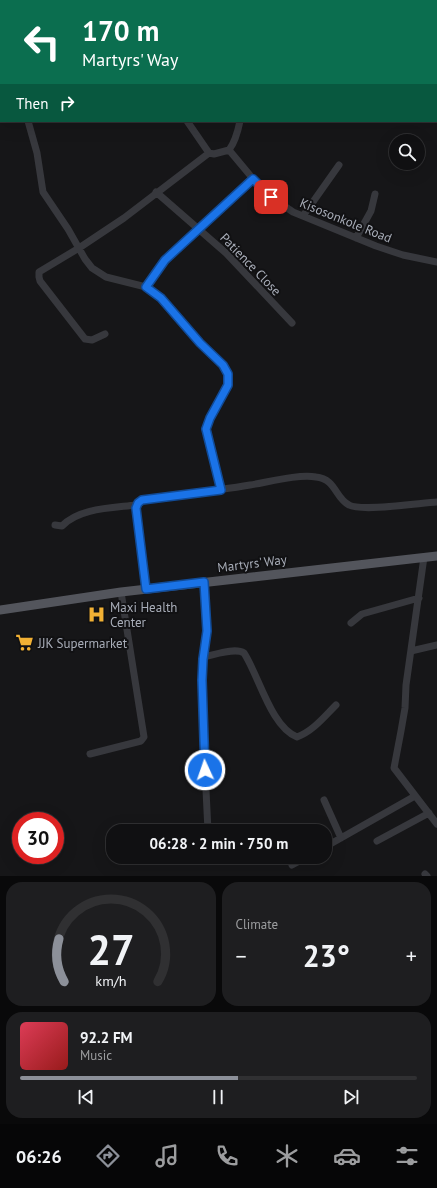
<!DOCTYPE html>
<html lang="en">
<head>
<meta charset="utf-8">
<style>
  body { margin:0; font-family:"PT Sans",sans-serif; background:#1e1e20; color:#f1f3f6; height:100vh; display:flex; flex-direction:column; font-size:15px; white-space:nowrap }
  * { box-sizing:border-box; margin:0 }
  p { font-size:13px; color:#9c9d9f }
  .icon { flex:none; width:22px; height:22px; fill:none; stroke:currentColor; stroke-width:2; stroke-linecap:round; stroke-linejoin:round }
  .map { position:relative; height:876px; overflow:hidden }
  .drawer { display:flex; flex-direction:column; gap:6px; padding:6px; background:#09090a; flex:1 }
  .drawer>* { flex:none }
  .guide { position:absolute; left:0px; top:0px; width:437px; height:122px; box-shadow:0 4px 16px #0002,0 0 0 1px #303032; background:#0b6e4f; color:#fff; overflow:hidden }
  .tools { position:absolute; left:389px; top:134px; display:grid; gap:8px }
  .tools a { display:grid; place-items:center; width:36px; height:36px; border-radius:50%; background:#101012; box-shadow:0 4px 16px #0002,0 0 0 1px #303032; font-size:20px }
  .speed { position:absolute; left:12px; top:812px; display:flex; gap:8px; font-size:20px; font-weight:700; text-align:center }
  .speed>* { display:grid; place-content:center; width:52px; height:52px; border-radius:50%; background:#101012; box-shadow:0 4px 16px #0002,0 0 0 1px #303032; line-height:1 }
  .speed .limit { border:6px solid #d22; background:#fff; color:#111 }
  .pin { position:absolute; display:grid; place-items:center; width:34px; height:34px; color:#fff; margin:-17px; border-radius:8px; box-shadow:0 2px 6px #0006 }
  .me { position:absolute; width:44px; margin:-22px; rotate:357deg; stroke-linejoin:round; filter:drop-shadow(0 0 3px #0008) }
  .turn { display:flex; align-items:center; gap:14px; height:84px; padding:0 16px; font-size:18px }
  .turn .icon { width:52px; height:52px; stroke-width:2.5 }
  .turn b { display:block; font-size:28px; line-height:34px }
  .then { display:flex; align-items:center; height:38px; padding:0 16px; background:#0003; gap:8px; font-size:15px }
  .big { font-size:30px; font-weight:700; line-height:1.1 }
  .drawer .widget { flex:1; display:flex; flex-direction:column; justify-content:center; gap:6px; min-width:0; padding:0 14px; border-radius:16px; background:#1e1e20 }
  .drawer .dial { align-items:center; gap:0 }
  .dial svg { height:104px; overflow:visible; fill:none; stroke:#303032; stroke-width:7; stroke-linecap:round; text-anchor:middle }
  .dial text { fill:#f1f3f6; stroke:none }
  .song { display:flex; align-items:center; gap:12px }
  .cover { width:48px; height:48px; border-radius:6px; background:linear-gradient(135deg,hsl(350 70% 55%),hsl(0 70% 35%)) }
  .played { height:4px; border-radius:2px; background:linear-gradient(90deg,#8c9099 55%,#303032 55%) }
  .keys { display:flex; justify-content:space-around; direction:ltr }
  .heat { display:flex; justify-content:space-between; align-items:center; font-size:22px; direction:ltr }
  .drawer .tiles { flex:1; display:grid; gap:6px; grid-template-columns:1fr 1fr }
  .widget:last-child { grid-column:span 2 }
  .trip { position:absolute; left:106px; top:824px; width:226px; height:40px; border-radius:16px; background:#101012; box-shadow:0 4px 16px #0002,0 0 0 1px #303032; font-weight:700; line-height:40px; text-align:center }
  .menu { display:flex; height:64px; justify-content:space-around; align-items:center; background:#060607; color:#9c9d9f }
  .menu .icon { width:28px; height:28px }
  .menu .selected { color:#8c9099 }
  .menu b { font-size:18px; color:#f1f3f6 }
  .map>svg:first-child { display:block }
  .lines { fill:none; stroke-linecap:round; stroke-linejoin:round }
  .minor { stroke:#37383d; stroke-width:7 }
  .major { stroke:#53555c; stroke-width:9 }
  .route-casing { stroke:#114b97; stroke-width:10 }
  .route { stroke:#1a73e8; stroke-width:7 }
  .labels { text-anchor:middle; stroke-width:4; stroke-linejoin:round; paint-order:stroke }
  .street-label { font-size:13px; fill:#a8adb8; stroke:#111113 }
  .poi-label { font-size:13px; fill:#a8adb8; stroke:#111113; text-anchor:start }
</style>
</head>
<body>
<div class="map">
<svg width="437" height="876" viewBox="0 0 437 876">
  <rect width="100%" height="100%" fill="#161618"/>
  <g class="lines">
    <path class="minor" d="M250,0L253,1
      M54,1V0
      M275,1V0
      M0,31H1
      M0,84H1
      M28,121L37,153L43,192L68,229L85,259L92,268L106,277L146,287L161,297L200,343L223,365L228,374V385L210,418L207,429L221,490
      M187,121L209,153L214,154L229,150
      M240,121C238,131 235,142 229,150L259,186L271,197L293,212L376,246L403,255L437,262
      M156,192L226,253L292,323
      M303,216L339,165
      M356,238L371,211L375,194
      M146,287L165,260L253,179
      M105,334L92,340L85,339L40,281L39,277V272L79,248L124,218L209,153
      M55,525L62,526C79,508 112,508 136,505
      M424,557L406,685L405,708L401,731L394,768L437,824
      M204,582L207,631L203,659L202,708L208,831
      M146,589L136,508L138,503L142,500C178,495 214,491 250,485C269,482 298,474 316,477C336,479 335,498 349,505C362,512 420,503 437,502
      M351,623L362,614L419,598
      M411,651L437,645
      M203,657C214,655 235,647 244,653C259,676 271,727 297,737C313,731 324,717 336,705
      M90,754L141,741L144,737L121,592
      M324,800L341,838
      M377,841L429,813
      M325,847L415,796
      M292,865L307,857
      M425,874L427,876"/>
    <path class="major" d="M0,610L121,592L437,556"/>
  </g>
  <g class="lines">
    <defs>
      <path id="route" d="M205,770L202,680L203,659L207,631L204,582L146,589L136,508L138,503L142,500L221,490L206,429L210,418L228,385V374L223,365L200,343L161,298L146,287L165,260L253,179L271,197"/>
    </defs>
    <use href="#route" class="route-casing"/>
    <use href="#route" class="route"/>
  </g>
  <defs>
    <symbol id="hospital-bare" viewBox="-9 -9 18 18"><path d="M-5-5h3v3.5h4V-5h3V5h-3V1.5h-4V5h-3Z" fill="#f2b134" stroke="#111113" stroke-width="2.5" paint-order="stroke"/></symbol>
    <symbol id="supermarket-bare" viewBox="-9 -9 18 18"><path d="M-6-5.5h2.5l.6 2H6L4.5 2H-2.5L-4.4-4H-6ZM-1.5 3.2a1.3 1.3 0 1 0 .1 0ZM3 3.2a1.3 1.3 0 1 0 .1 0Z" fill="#f2b134" stroke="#111113" stroke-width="2.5" paint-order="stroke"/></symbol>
  </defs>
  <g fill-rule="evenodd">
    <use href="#hospital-bare" x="84" y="602" width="25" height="25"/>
    <use href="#supermarket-bare" x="12" y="630" width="25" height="25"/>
  </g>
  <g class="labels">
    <g class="street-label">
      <text transform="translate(346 220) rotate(22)" y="5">Kisosonkole Road</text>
      <text transform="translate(251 264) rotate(46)" y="5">Patience Close</text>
      <text transform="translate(252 563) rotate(-7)" y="5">Martyrs' Way</text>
    </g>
    <g class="poi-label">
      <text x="110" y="612">Maxi Health<tspan x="110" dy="15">Center</tspan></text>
      <text x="38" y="648">JJK Supermarket</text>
    </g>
  </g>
</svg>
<div class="tools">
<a><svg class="icon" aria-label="search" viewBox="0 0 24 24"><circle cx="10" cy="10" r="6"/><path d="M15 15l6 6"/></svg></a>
</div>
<div class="speed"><div class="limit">30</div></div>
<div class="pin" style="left:271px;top:197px;background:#d93025"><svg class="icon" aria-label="arrive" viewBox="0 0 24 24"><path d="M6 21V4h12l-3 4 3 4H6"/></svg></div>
<svg class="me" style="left:205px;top:770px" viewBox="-20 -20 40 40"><circle r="17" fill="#1a73e8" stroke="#fff" stroke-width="3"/><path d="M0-11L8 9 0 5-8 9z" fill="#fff"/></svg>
<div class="trip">06:28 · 2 min · 750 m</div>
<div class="guide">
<div class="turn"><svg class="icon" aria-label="left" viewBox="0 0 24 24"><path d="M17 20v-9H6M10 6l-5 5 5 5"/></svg><div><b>170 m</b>Martyrs' Way</div></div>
<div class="then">Then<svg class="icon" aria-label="right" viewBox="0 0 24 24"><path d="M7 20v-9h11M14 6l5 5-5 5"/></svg></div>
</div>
</div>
<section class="drawer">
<div class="tiles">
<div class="widget dial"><svg viewBox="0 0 100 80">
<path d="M14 69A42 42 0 1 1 86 69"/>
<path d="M14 69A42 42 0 0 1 10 36" stroke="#8c9099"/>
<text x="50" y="56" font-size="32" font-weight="700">27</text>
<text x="50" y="72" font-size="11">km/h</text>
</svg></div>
<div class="widget"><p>Climate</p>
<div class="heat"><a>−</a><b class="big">23°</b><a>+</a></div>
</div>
<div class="widget">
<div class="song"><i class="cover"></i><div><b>92.2 FM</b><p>Music</p></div></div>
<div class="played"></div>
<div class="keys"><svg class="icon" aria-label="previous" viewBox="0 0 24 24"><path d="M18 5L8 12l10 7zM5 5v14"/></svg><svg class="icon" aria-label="pause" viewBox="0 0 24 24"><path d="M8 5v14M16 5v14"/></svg><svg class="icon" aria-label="next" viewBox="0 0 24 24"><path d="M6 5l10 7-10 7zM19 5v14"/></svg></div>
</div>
</div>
</section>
<nav class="menu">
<b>06:26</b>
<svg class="icon selected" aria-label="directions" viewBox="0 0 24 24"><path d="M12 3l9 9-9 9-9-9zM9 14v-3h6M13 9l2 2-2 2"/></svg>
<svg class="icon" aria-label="music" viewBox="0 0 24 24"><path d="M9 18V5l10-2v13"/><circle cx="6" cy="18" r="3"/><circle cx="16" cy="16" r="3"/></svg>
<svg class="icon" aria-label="phone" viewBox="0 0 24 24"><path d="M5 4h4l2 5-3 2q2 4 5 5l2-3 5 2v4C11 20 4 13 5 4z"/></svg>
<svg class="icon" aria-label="climate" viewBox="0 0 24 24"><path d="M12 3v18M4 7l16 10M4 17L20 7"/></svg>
<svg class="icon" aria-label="car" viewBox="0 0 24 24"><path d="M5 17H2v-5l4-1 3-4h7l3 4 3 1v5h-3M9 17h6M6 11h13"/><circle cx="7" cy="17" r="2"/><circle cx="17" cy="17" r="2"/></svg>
<svg class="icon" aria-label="filters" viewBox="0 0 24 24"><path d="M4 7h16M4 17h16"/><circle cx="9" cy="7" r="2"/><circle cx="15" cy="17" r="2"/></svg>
</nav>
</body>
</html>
